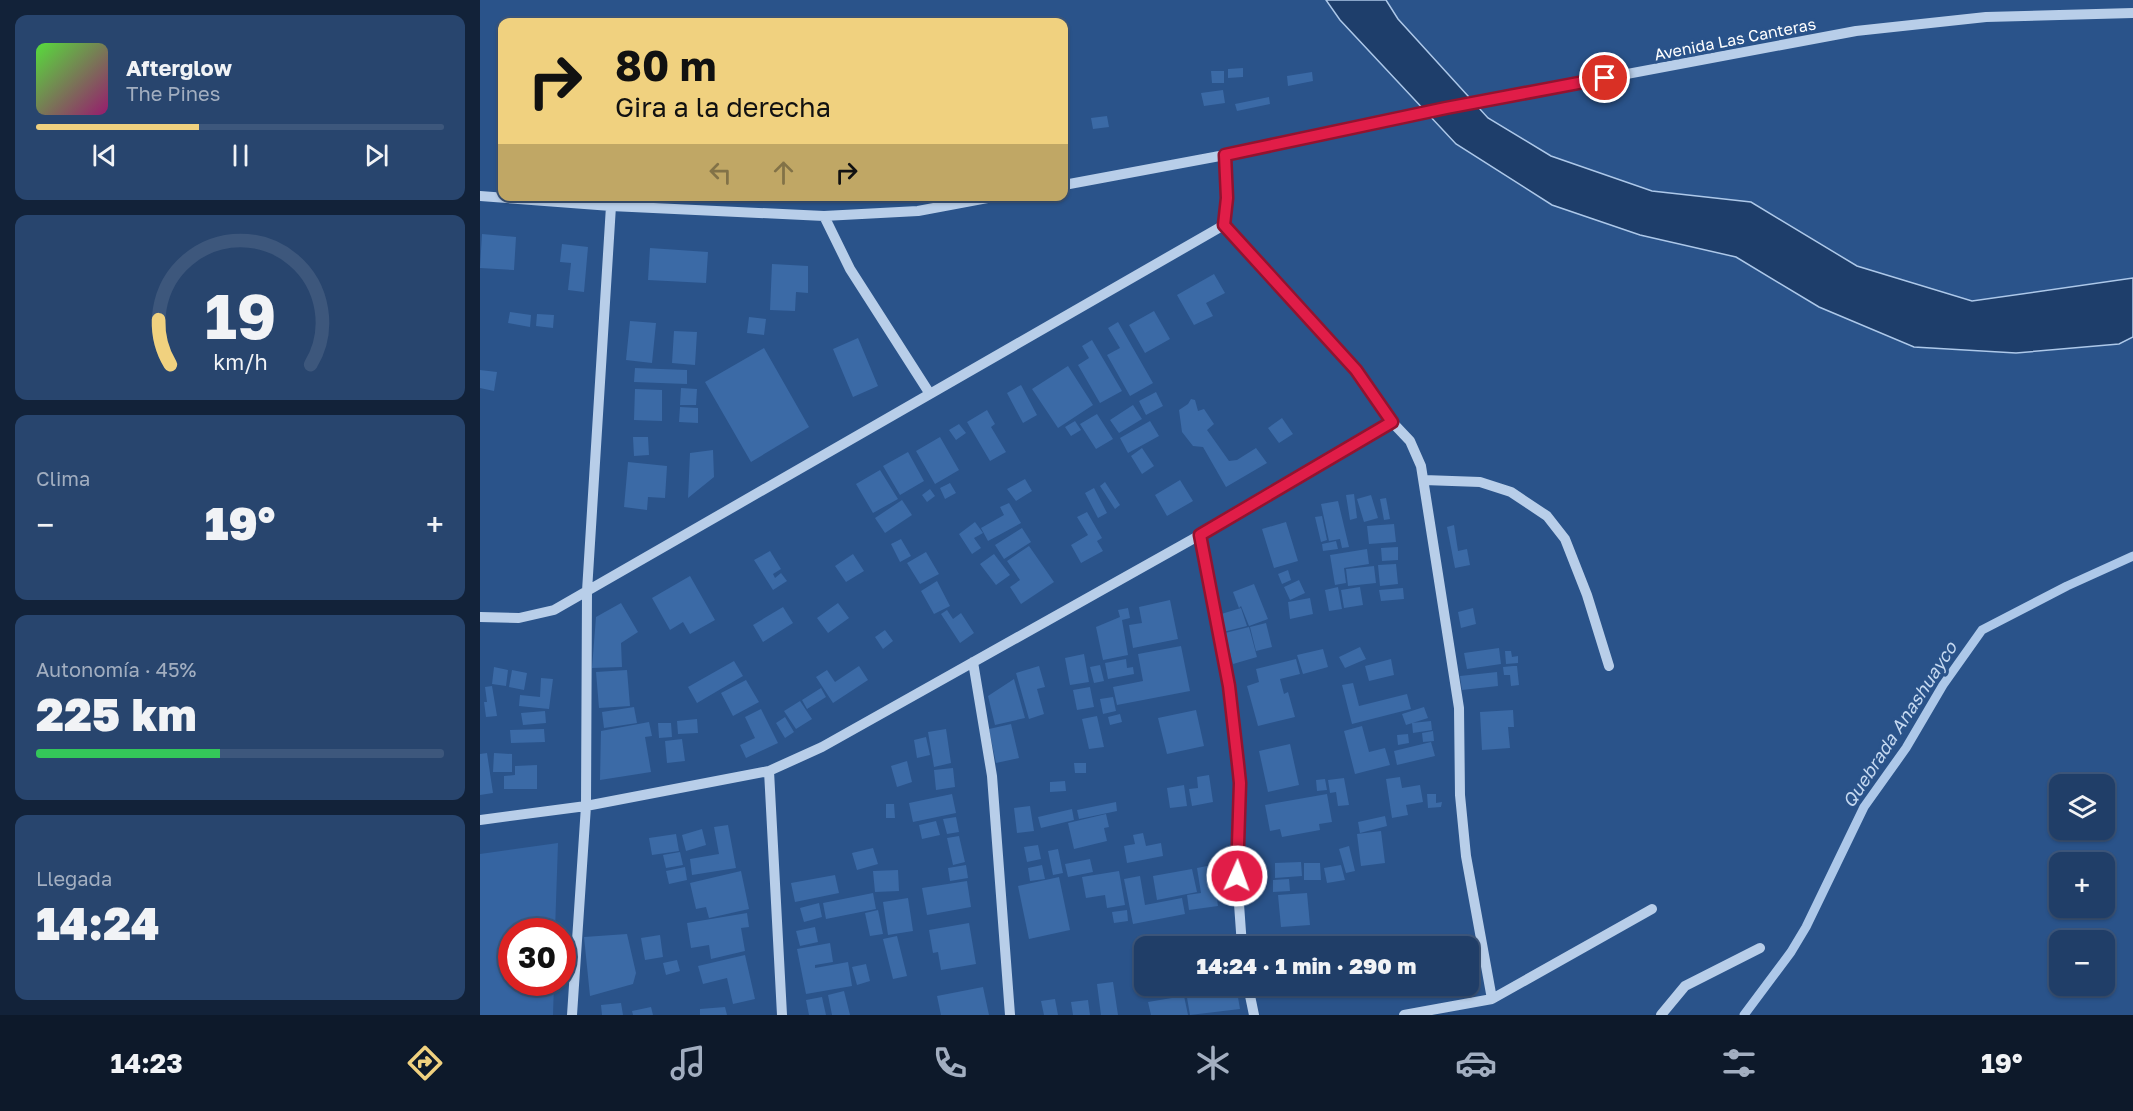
<!DOCTYPE html>
<html lang="es">
<head>
<meta charset="utf-8">
<style>
  body { margin:0; font-family:"Golos Text",sans-serif; background:#28456e; color:#f1f3f6; height:100vh; display:flex; flex-direction:column; font-size:22px; white-space:nowrap }
  * { box-sizing:border-box; margin:0 }
  p { font-size:20px; color:#a2aec0 }
  .icon { flex:none; width:33px; height:33px; fill:none; stroke:currentColor; stroke-width:2; stroke-linecap:round; stroke-linejoin:round }
  .map { position:relative; flex:1; overflow:hidden }
  .side { display:flex; flex-direction:column; gap:15px; padding:15px; background:#122239; width:480px }
  .side>* { flex:none }
  .top-card { position:absolute; left:18px; top:18px; width:570px; height:183px; border-radius:12px; box-shadow:0 2px 4px #0004,0 0 0 2px #3d577c; background:#f0d17f; color:#111; overflow:hidden }
  .buttons { position:absolute; left:1569px; top:774px; display:grid; gap:12px }
  .buttons a { display:grid; place-items:center; width:66px; height:66px; border-radius:12px; background:#203e68; box-shadow:0 2px 4px #0004,0 0 0 2px #3d577c; font-size:30px }
  .speed { position:absolute; left:18px; top:918px; display:flex; gap:12px; font-size:30px; font-weight:700; text-align:center }
  .speed>* { display:grid; place-content:center; width:78px; height:78px; border-radius:50%; background:#203e68; box-shadow:0 2px 4px #0004,0 0 0 2px #3d577c; line-height:1 }
  .speed .limit { border:9px solid #d22; background:#fff; color:#111 }
  .pin { position:absolute; display:grid; place-items:center; width:51px; height:51px; color:#fff; margin:-26px; border:3px solid #fff; border-radius:50%; box-shadow:0 2px 6px #0007 }
  .me { position:absolute; width:66px; margin:-33px; rotate:2deg; stroke-linejoin:round; filter:drop-shadow(0 0 4px #0008) }
  .turn { display:flex; align-items:center; gap:21px; height:126px; padding:0 18px; font-size:27px }
  .turn .icon { width:78px; height:78px; stroke-width:2.5 }
  .turn b { display:block; font-size:42px; line-height:51px }
  .lanes { display:flex; align-items:center; height:57px; padding:0 18px; background:#0003; justify-content:center; gap:30px; direction:ltr }
  .lanes .off { opacity:.35 }
  .big { font-size:45px; font-weight:800; line-height:1.1 }
  .side .tile { flex:1; display:flex; flex-direction:column; justify-content:center; gap:9px; min-width:0; padding:0 21px; border-radius:12px; background:#28456e }
  .side .dial { align-items:center; gap:0 }
  .dial svg { height:156px; overflow:visible; fill:none; stroke:#3d577c; stroke-width:7; stroke-linecap:round; text-anchor:middle }
  .dial text { fill:#f1f3f6; stroke:none }
  .song { display:flex; align-items:center; gap:18px }
  .cover { width:72px; height:72px; border-radius:9px; background:linear-gradient(135deg,hsl(110 70% 55%),hsl(320 70% 35%)) }
  .played { height:6px; border-radius:3px; background:linear-gradient(90deg,#f0d17f 40%,#3d577c 40%) }
  .keys { display:flex; justify-content:space-around; direction:ltr }
  .heat { display:flex; justify-content:space-between; align-items:center; font-size:33px; direction:ltr }
  .charge { height:9px; border-radius:4px; background:linear-gradient(90deg,#34c759 45%,#3d577c 0) }
  .trip { position:absolute; left:654px; top:936px; width:345px; height:60px; border-radius:12px; background:#203e68; box-shadow:0 2px 4px #0004,0 0 0 2px #3d577c; font-weight:800; line-height:60px; text-align:center }
  .tabs { display:flex; height:96px; justify-content:space-around; align-items:center; background:#0d192a; color:#a2aec0 }
  .tabs .icon { width:42px; height:42px }
  .tabs .selected { color:#f0d17f }
  .tabs b { font-size:27px; color:#f1f3f6 }
  main { display:flex; flex:1; min-height:0 }
  .map>svg:first-child { display:block }
  .green { fill:#3564a1 }
  .water { fill:#1e3e6b; stroke:#adc8e9; stroke-width:1.5 }
  .lines { fill:none; stroke-linecap:round; stroke-linejoin:round }
  .stream { stroke:#adc8e9; stroke-width:9 }
  .building { fill:#3b6aa6 }
  .minor { stroke:#b8cee9; stroke-width:10 }
  .route-casing { stroke:#92132f; stroke-width:15 }
  .route { stroke:#e11d48; stroke-width:10 }
  .labels { text-anchor:middle; stroke-width:6; stroke-linejoin:round; paint-order:stroke }
  .street-label { font-size:16px; fill:#fff; stroke:#2a538a }
  .water-label { font-size:18px; font-style:italic; fill:#c4d8f0; stroke:#2a538a }
</style>
</head>
<body>
<main>
<section class="side">
<div class="tile">
<div class="song"><i class="cover"></i><div><b>Afterglow</b><p>The Pines</p></div></div>
<div class="played"></div>
<div class="keys"><svg class="icon" aria-label="previous" viewBox="0 0 24 24"><path d="M18 5L8 12l10 7zM5 5v14"/></svg><svg class="icon" aria-label="pause" viewBox="0 0 24 24"><path d="M8 5v14M16 5v14"/></svg><svg class="icon" aria-label="next" viewBox="0 0 24 24"><path d="M6 5l10 7-10 7zM19 5v14"/></svg></div>
</div>
<div class="tile dial"><svg viewBox="0 0 100 80">
<path d="M14 69A42 42 0 1 1 86 69"/>
<path d="M14 69A42 42 0 0 1 8 46" stroke="#f0d17f"/>
<text x="50" y="56" font-size="32" font-weight="700">19</text>
<text x="50" y="72" font-size="11">km/h</text>
</svg></div>
<div class="tile"><p>Clima</p>
<div class="heat"><a>−</a><b class="big">19°</b><a>+</a></div>
</div>
<div class="tile"><p>Autonomía · 45%</p><b class="big">225 km</b><div class="charge"></div></div>
<div class="tile"><p>Llegada</p><b class="big">14:24</b></div>
</section>
<div class="map">
<svg width="1653" height="1015" viewBox="0 0 1653 1015">
  <rect width="100%" height="100%" fill="#2a538a"/>
  <path class="green" d="M78,843L75,931L32,932V982L74,983L73,1015H0V854Z"/>
  <path class="water" d="M846,0H906L918,19L1008,118L1071,156L1172,191L1271,202L1377,266L1492,301L1653,278V337L1639,344L1536,353L1434,347L1339,307L1256,257L1160,235L1072,205L976,144L860,20Z"/>
  <g class="lines">
    <path class="stream" d="M1264,1015L1311,952L1326,927L1384,807L1426,748L1463,685L1502,630L1587,586L1653,556"/>
  </g>
  <path class="building" d="M763,68V77L748,78V69Z
    M731,71H744V83H732Z
    M832,72L833,81L808,86L807,76Z
    M743,90L745,103L724,106L721,93Z
    M789,97L790,104L757,111L755,104Z
    M627,116L629,127L613,129L611,118Z
    M2,234L36,237L34,270L0,268Z
    M82,244L108,247L104,292L88,290L91,263L80,262Z
    M170,248L228,252L226,283L168,280Z
    M292,264L328,266V293L316,292L315,311L290,310Z
    M734,274L745,293L726,303L733,316L714,325L697,295Z
    M674,311L690,339L665,353L649,325Z
    M30,312L51,315L50,327L28,323Z
    M57,314L74,315L73,328L56,326Z
    M269,317L286,319L284,335L267,333Z
    M150,321L176,323L172,363L146,360Z
    M638,322L673,383L650,396L627,355L640,348L628,328Z
    M194,331L217,332L215,365L192,363Z
    M378,338L398,386L373,397L353,349Z
    M612,340L642,391L620,403L598,365L609,358L602,346Z
    M284,348L329,427L271,462L225,382Z
    M588,366L613,405L578,428L552,389Z
    M155,368L207,370V384L154,382Z
    M0,370L17,372L14,391L0,388Z
    M541,385L557,415L543,423L527,393Z
    M201,388L217,389L216,405H200Z
    M155,389L182,390V421L154,420Z
    M676,392L683,406L666,415L659,401Z
    M711,399L715,400L718,411L724,409L734,424L727,430L749,461L757,460L776,448L787,463L746,487L723,447L713,446L702,432L699,410L708,404Z
    M653,405L662,419L639,433L630,420Z
    M200,407L218,408V423L199,422Z
    M507,410L515,424L511,427L526,452L510,461L487,422Z
    M617,414L633,439L616,449L600,424Z
    M802,418L813,434L799,443L788,428Z
    M595,421L601,430L591,436L585,427Z
    M670,421L679,436L648,453L640,438Z
    M479,424L486,433L476,440L469,430Z
    M153,437H168L169,455L154,456Z
    M460,437L479,470L455,484L436,451Z
    M662,448L674,466L662,474L651,456Z
    M233,450L234,477L208,498L210,453Z
    M428,452L444,481L420,495L403,466Z
    M148,462L187,466L185,498L168,497L167,510L144,507Z
    M400,470L418,499L393,513L376,484Z
    M545,479L552,491L536,501L527,489Z
    M700,480L713,501L687,516L675,495Z
    M625,482L640,505L635,509L620,486Z
    M470,483L476,493L465,499L460,488Z
    M614,488L627,513L618,518L605,493Z
    M450,489L455,496L447,502L442,495Z
    M874,494L877,518L870,520L866,495Z
    M891,495L898,518L884,522L877,499Z
    M906,498L910,519L904,520L900,499Z
    M422,500L432,515L405,533L395,518Z
    M858,501L869,547L862,548L860,539L849,541L841,504Z
    M529,503L541,523L508,541L501,528L524,515L520,507Z
    M607,512L622,538L617,541L623,551L601,563L591,545L608,535L597,517Z
    M842,516L847,540L841,542L835,517Z
    M495,522L503,533L494,538L501,548L492,554L479,534Z
    M806,522L818,561L794,568L782,529Z
    M914,524L916,542L889,544L887,526Z
    M974,525L978,551L987,549L990,565L975,568L967,527Z
    M542,528L551,542L524,559L515,545Z
    M421,539L431,556L420,562L411,544Z
    M856,541L858,549L843,551L842,544Z
    M549,546L574,582L541,604L530,587L540,580L527,561Z
    M918,547V560L902,561L901,548Z
    M887,549L889,564L864,568L866,583L855,585L850,555Z
    M290,551L301,569L293,574L295,578L301,573L307,581L293,590L274,560Z
    M446,552L459,574L440,584L427,563Z
    M373,554L384,571L366,582L355,566Z
    M514,554L530,575L516,585L500,564Z
    M916,564L918,584L900,586L898,565Z
    M894,566L896,583L868,586L866,569Z
    M808,570L811,580L802,584L798,574Z
    M210,576L235,620L210,634L203,622L190,630L172,598Z
    M819,580L825,593L810,600L804,587Z
    M457,581L470,606L454,614L441,591Z
    M774,584L788,619L769,626L761,606L759,608L753,592Z
    M858,587L862,609L849,611L845,590Z
    M880,587L883,605L864,608L861,590Z
    M923,588L924,599L901,601L899,590Z
    M830,598L833,614L810,619L808,602Z
    M690,600L698,639L653,648L649,625L662,623L659,607Z
    M141,603L158,632L141,643L142,667L112,668L116,617Z
    M358,603L369,618L348,633L337,618Z
    M303,607L313,623L283,642L273,625Z
    M648,608L650,618L642,620L648,655L623,660L616,627L640,617L638,610Z
    M761,608L767,626L743,632L738,615Z
    M993,608L996,624L981,628L978,612Z
    M467,610L473,619L481,613L494,633L480,643L461,614Z
    M786,623L792,647L776,651L770,627Z
    M769,627L777,657L753,664L745,633Z
    M405,630L413,641L403,649L395,637Z
    M701,646L710,691L637,705L633,687L663,681L658,654Z
    M880,647L886,659L865,668L859,657Z
    M1019,648L1021,664L987,669L984,653Z
    M843,649L848,667L823,674L817,655Z
    M1025,651H1031L1032,657L1038,656V663L1026,664Z
    M604,654L609,682L590,685L585,658Z
    M646,659L647,668L653,667L654,674L628,679L625,663Z
    M816,659L820,674L800,679L804,694L808,692L815,717L778,726L767,686L779,682L776,669Z
    M911,659L914,675L889,681L885,666Z
    M254,661L263,676L217,703L208,687Z
    M620,665L624,681L614,683L610,667Z
    M379,666L388,680L353,703L336,677L347,670L355,682Z
    M559,666L565,687L557,689L564,714L549,719L536,673Z
    M1033,666H1037L1039,685L1031,686L1030,675H1024L1023,667Z
    M14,667L28,670L26,686L12,684Z
    M32,670L47,673L44,690L29,687Z
    M147,670L150,706L119,708L116,672Z
    M1017,672L1018,686L982,690L980,676Z
    M61,678L73,679L69,709L39,706L40,695L60,697Z
    M534,679L545,718L515,725L508,696Z
    M266,680L279,702L253,716L241,693Z
    M873,683L879,706L927,694L931,709L872,724L862,685Z
    M12,686L17,716L6,717L4,702H7L5,687Z
    M610,687L614,707L597,710L593,690Z
    M341,688L346,697L327,709L322,700Z
    M633,697L636,711L623,714L620,699Z
    M320,701L332,719L316,729L304,711Z
    M154,707L157,723L124,728L122,712Z
    M944,707L948,718L926,725L922,714Z
    M281,709L298,743L266,758L260,745L275,738L265,717Z
    M716,710L724,746L687,754L678,718Z
    M1033,710L1034,727H1028L1030,748L1002,750L1000,712Z
    M65,711L66,723L43,725L41,713Z
    M640,714L642,722L630,725L628,717Z
    M617,716L624,747L609,749L602,719Z
    M305,717L314,732L305,738L296,723Z
    M217,719L218,733L198,734L197,721Z
    M951,721L952,730L933,733L932,723Z
    M169,722L172,736L165,737L171,772L120,780L121,731Z
    M178,723H191L192,737L179,738Z
    M531,724L539,758L516,763L509,729Z
    M882,726L889,752L905,748L910,765L875,774L864,731Z
    M64,729L65,742L31,743L30,730Z
    M466,729L471,763L454,767L448,732Z
    M953,731L954,741L943,742L942,733Z
    M928,734L929,743L918,745L917,735Z
    M446,737L450,755L437,758L434,740Z
    M202,739L205,761L187,763L185,741Z
    M951,742L955,756L917,765L914,751Z
    M810,744L819,785L788,792L779,751Z
    M7,753L13,793L0,795V754Z
    M14,753L32,754V772H13Z
    M427,761L432,782L417,787L411,766Z
    M594,763H606V773H595Z
    M57,765V789H24V776L35,775V766Z
    M473,768L475,787L456,790L454,770Z
    M729,775L733,802L712,806L709,789L718,788L717,777Z
    M920,777L922,788L940,785L943,802L926,805L928,815L912,818L906,779Z
    M864,778L869,805L858,806L856,792L850,793L848,780Z
    M845,779L847,790L837,791L836,780Z
    M585,781L586,791L570,792V782Z
    M704,785L707,806L690,808L687,788Z
    M472,794L476,813L433,822L429,803Z
    M847,794L852,822L839,824L840,830L802,837L800,829L790,831L785,805Z
    M947,794H956V803L962,802L961,807L948,808Z
    M636,802L637,811L599,819L597,810Z
    M406,804H414L415,818H406Z
    M550,806L554,831L537,833L534,808Z
    M592,809L594,820L561,828L558,817Z
    M626,814L629,827L624,828L627,841L594,849L588,823Z
    M905,816L907,826L880,833L878,822Z
    M476,817L479,832L467,834L463,819Z
    M456,821L460,835L442,839L439,825Z
    M248,825L256,868L212,875L210,859L239,854L234,827Z
    M222,829L226,845L206,851L202,835Z
    M901,831L905,863L881,866L877,834Z
    M663,833L666,846L681,843L683,856L647,863L644,846L655,844L653,835Z
    M196,834L199,851L172,855L169,838Z
    M479,836L485,862L473,865L467,838Z
    M558,845L561,859L547,862L544,847Z
    M869,846L875,871L866,873L859,849Z
    M393,848L398,864L377,870L372,853Z
    M578,849L583,873L573,875L568,851Z
    M200,852L203,865L186,868L183,855Z
    M610,859L613,872L588,877L585,864Z
    M821,862L822,876L795,878V863Z
    M824,863H840L841,880H824Z
    M486,865L488,878L470,881L468,868Z
    M562,865L565,879L550,881L548,868Z
    M732,865L738,906L709,910L707,895L721,893L717,868Z
    M861,865L865,880L847,883L844,868Z
    M205,867L207,880L189,884L186,871Z
    M712,869L717,892L677,900L673,876Z
    M418,870L419,891L395,892L393,871Z
    M261,871L269,909L229,918L226,907L216,909L210,883Z
    M639,871L645,905L627,908L625,895L606,898L602,877Z
    M355,875L359,893L315,902L311,883Z
    M660,876L665,905L702,898L705,914L653,924L644,879Z
    M579,877L590,930L549,939L538,886Z
    M809,879L810,891L793,892V880Z
    M487,881L491,907L447,915L442,888Z
    M393,893L396,909L346,919L343,903Z
    M827,893L830,925L801,927L798,895Z
    M428,898L433,931L408,935L403,902Z
    M339,903L342,917L324,922L320,908Z
    M398,910L403,934L390,936L385,913Z
    M647,910L648,921L634,923L632,912Z
    M267,913L269,927L261,928L265,951L231,959L229,945L211,948L207,923Z
    M489,923L496,964L461,970L458,952L453,953L449,930Z
    M335,927L338,942L320,946L316,931Z
    M147,934L156,973L153,984L110,996L104,937Z
    M180,935L183,957L165,960L161,938Z
    M417,936L427,976L413,979L403,939Z
    M350,943L353,962L335,965V968L368,962L372,986L326,994L317,949Z
    M265,955L275,999L253,1004L247,978L223,984L218,966Z
    M197,960L200,971L186,975L183,963Z
    M386,964L390,981L377,985L372,967Z
    M633,982L638,1015H621L617,984Z
    M705,986H756L760,1009L710,1015Z
    M503,987L509,1015H461L457,996Z
    M364,991L370,1015H352L348,995Z
    M704,996L708,1015H671L668,1002Z
    M342,997L346,1015H329L326,1000Z
    M575,999L578,1015H564L561,1001Z
    M608,1000L610,1015H593L591,1002Z
    M141,1003L143,1015H122L121,1005Z
    M171,1007L173,1015H153L152,1011Z
    M245,1007L247,1015H220V1009Z"/>
  <g class="lines">
    <path class="minor" d="M745,155L747,198L744,225L876,370L912,422L930,441L941,466L979,708L980,795L986,856L1012,999
      M584,185L745,155L966,108L1376,31L1506,17L1653,13
      M0,196L131,206L344,216L438,211L518,196
      M344,216L370,269L450,394
      M944,480L1000,482L1031,492L1067,516L1085,539L1107,595L1129,666
      M720,535L749,686L760,783L757,876L762,946
      M0,617L39,618L74,610L744,225
      M493,662L512,776L530,1015
      M289,771L302,1015
      M0,820L106,806L289,771L342,747L720,535L912,422
      M768,986L774,1015
      M92,1015L106,806L107,591L131,206
      M924,1015L1012,999L1172,909
      M1181,1015L1205,986L1280,948"/>
  </g>
  <g class="lines">
    <defs>
      <path id="route" d="M757,876L760,783L758,764L749,686L720,535L912,422L876,370L744,225L747,198L745,155L966,108L1125,78"/>
    </defs>
    <use href="#route" class="route-casing"/>
    <use href="#route" class="route"/>
  </g>
  <g class="labels">
    <g class="street-label">
      <text transform="translate(1255 39) rotate(-11)" y="6">Avenida Las Canteras</text>
    </g>
    <g class="water-label">
      <text transform="translate(1420 725) rotate(-57)" y="6">Quebrada Anashuayco</text>
    </g>
  </g>
</svg>
<div class="buttons">
<a><svg class="icon" aria-label="layers" viewBox="0 0 24 24"><path d="M12 4l9 5-9 5-9-5zM3 14l9 5 9-5"/></svg></a>
<a>+</a>
<a>−</a>
</div>
<div class="speed"><div class="limit">30</div></div>
<div class="pin" style="left:1125px;top:78px;background:#d93025"><svg class="icon" aria-label="arrive" viewBox="0 0 24 24"><path d="M6 21V4h12l-3 4 3 4H6"/></svg></div>
<svg class="me" style="left:757px;top:876px" viewBox="-20 -20 40 40"><circle r="17" fill="#e11d48" stroke="#fff" stroke-width="3"/><path d="M0-11L8 9 0 5-8 9z" fill="#fff"/></svg>
<div class="trip">14:24 · 1 min · 290 m</div>
<div class="top-card">
<div class="turn"><svg class="icon" aria-label="right" viewBox="0 0 24 24"><path d="M7 20v-9h11M14 6l5 5-5 5"/></svg><div><b>80 m</b>Gira a la derecha</div></div>
<div class="lanes"><svg class="icon off" aria-label="left" viewBox="0 0 24 24"><path d="M17 20v-9H6M10 6l-5 5 5 5"/></svg><svg class="icon off" aria-label="ahead" viewBox="0 0 24 24"><path d="M12 20V5M6 11l6-6 6 6"/></svg><svg class="icon" aria-label="right" viewBox="0 0 24 24"><path d="M7 20v-9h11M14 6l5 5-5 5"/></svg></div>
</div>
</div>
</main>
<nav class="tabs">
<b>14:23</b>
<svg class="icon selected" aria-label="directions" viewBox="0 0 24 24"><path d="M12 3l9 9-9 9-9-9zM9 14v-3h6M13 9l2 2-2 2"/></svg>
<svg class="icon" aria-label="music" viewBox="0 0 24 24"><path d="M9 18V5l10-2v13"/><circle cx="6" cy="18" r="3"/><circle cx="16" cy="16" r="3"/></svg>
<svg class="icon" aria-label="phone" viewBox="0 0 24 24"><path d="M5 4h4l2 5-3 2q2 4 5 5l2-3 5 2v4C11 20 4 13 5 4z"/></svg>
<svg class="icon" aria-label="climate" viewBox="0 0 24 24"><path d="M12 3v18M4 7l16 10M4 17L20 7"/></svg>
<svg class="icon" aria-label="car" viewBox="0 0 24 24"><path d="M5 17H2v-5l4-1 3-4h7l3 4 3 1v5h-3M9 17h6M6 11h13"/><circle cx="7" cy="17" r="2"/><circle cx="17" cy="17" r="2"/></svg>
<svg class="icon" aria-label="filters" viewBox="0 0 24 24"><path d="M4 7h16M4 17h16"/><circle cx="9" cy="7" r="2"/><circle cx="15" cy="17" r="2"/></svg>
<b>19°</b>
</nav>
</body>
</html>
